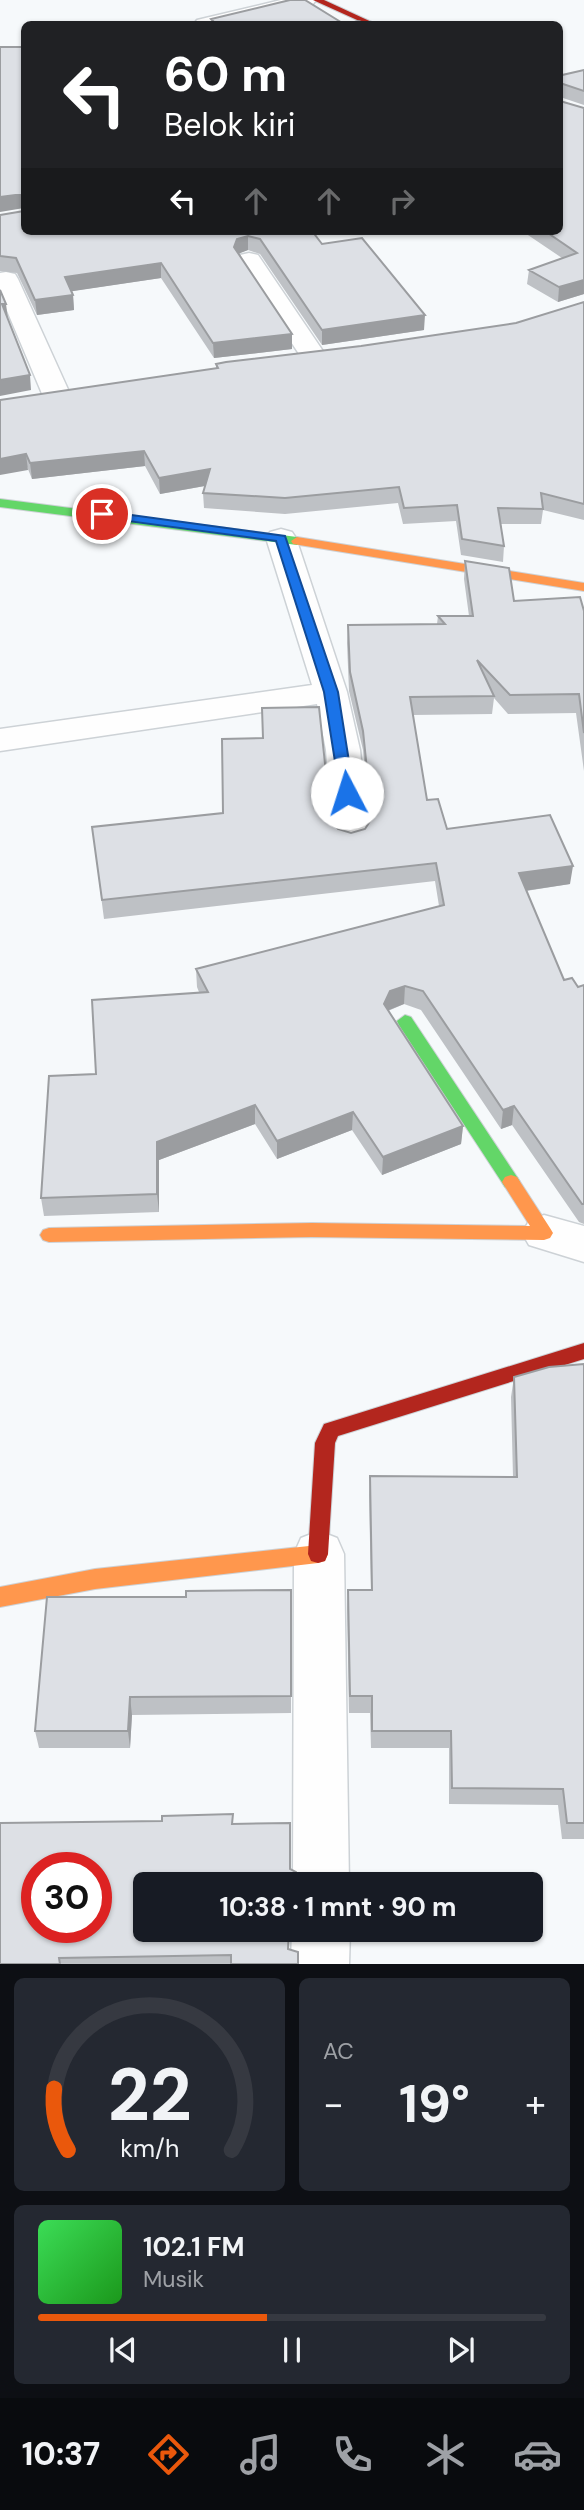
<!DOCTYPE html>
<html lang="id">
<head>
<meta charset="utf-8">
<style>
  body { margin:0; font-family:"DM Sans",sans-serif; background:#242831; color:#f1f3f6; height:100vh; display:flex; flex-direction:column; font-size:26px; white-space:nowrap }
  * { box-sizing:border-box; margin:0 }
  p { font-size:23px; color:#9ea1a6 }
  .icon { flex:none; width:38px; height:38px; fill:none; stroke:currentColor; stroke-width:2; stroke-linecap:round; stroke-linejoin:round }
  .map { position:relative; height:1964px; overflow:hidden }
  .drawer { display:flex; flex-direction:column; gap:14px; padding:14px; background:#0d0f14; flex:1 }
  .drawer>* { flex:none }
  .top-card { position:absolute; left:21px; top:21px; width:542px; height:214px; border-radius:10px; box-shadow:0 2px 5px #0004; background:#202124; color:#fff; overflow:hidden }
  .speed { position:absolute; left:21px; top:1852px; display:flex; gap:14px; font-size:35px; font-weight:700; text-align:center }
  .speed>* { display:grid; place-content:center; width:91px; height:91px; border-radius:50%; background:#171b24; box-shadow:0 2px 5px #0004; line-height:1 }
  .speed .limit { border:10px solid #d22; background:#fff; color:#111 }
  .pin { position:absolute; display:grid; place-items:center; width:60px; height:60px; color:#fff; margin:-30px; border:4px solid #fff; border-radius:50%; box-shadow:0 2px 7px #0007 }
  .me { position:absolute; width:77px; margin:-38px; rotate:355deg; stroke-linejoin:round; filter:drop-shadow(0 0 5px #0008) }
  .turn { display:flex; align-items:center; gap:24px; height:147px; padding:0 28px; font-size:32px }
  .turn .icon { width:91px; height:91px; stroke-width:2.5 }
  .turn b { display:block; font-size:49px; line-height:60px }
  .lanes { display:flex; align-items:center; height:66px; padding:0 28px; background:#0003; justify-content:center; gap:35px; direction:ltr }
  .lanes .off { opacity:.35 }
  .big { font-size:52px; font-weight:700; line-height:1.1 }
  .drawer .widget { flex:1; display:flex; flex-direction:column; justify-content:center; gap:10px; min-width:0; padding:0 24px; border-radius:10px; background:#242831 }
  .drawer .dial { align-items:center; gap:0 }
  .dial svg { height:182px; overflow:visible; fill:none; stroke:#363941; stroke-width:7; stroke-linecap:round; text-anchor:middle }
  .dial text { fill:#f1f3f6; stroke:none }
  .song { display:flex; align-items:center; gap:21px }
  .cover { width:84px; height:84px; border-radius:10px; background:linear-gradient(135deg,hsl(130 70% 55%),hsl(120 70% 35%)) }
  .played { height:7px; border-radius:4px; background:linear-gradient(90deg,#ea580c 45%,#363941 45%) }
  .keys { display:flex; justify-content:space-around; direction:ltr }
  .heat { display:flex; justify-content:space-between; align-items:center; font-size:38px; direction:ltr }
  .drawer .tiles { flex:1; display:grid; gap:14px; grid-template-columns:1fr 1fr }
  .widget:last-child { grid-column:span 2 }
  .trip { position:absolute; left:133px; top:1872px; width:410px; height:70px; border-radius:10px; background:#171b24; box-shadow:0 2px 5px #0004; font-weight:700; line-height:70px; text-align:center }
  .menu { display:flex; height:112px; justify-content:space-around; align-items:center; background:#090b0e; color:#9ea1a6 }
  .menu .icon { width:49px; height:49px }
  .menu .on { color:#ea580c }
  .menu b { font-size:32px; color:#f1f3f6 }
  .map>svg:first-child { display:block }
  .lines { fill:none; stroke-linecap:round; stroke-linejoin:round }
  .street-casing { stroke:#cdd2d6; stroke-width:3 }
  .fast-casing { stroke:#cdd2d6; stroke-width:2 }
  .slow-casing { stroke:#cdd2d6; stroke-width:2 }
  .jam-casing { stroke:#cdd2d6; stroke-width:2 }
  .street { fill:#fefefe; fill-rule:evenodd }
  .fast { fill:#63d668; fill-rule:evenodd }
  .slow { fill:#ff974d; fill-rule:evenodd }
  .jam { fill:#b3261e; fill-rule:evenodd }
  .wall { fill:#bec1c5 }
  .shaded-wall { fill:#9b9da0 }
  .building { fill:#dde0e5; stroke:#9b9da0; stroke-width:2; fill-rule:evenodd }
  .route { fill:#1a73e8; stroke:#114b97; stroke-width:2 }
</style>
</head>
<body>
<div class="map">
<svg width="584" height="1964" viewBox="0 0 584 1964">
  <rect width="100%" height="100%" fill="#f6f9fb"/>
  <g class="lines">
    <defs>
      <path id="street" d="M281,0H316L313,4L227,24H194L197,20Z
        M249,253L258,255L327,357L323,363H305L301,357L237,260L240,255Z
        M6,272L15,274L18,279L71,396L67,402H47L43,396L0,294V273Z
        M281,529L292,532L296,538L347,692L360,750L369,837L364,845L351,849L338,845L333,837L326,750L317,704L0,751V729L312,685L266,538L270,532Z
        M544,1215L584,1226V1262L529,1245L522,1233L529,1221Z
        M319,1531L337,1538L344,1554L349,1885H293L294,1554L301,1538Z
        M292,1930H350L349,1964H291Z"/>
      <path id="fast" d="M0,499L297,537L303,541L297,545L0,507Z
        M405,1015L411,1017L517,1177L520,1182L517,1187L511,1189L505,1187L399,1025L397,1021Z"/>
      <path id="slow" d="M297,537L584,583V591L293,544L291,541Z
        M511,1175L517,1177L550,1228L553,1233L550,1238L544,1240L312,1237L49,1242L43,1240L40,1235L43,1230L49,1228L312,1223L530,1226L502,1182L505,1177Z
        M318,1545L325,1547L328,1554L325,1561L318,1563L95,1589L0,1607V1587L95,1569Z"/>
      <path id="jam" d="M313,0H324L376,24H366Z
        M584,1343V1359L338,1436L335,1443L328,1554L325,1561L318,1563L311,1561L308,1554L315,1443L324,1424Z"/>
    </defs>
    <use href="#street" class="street-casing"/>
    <use href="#fast" class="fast-casing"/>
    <use href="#slow" class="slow-casing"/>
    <use href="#jam" class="jam-casing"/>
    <use href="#street" class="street"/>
    <use href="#fast" class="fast"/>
    <use href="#slow" class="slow"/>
    <use href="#jam" class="jam"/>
  </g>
  <path class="wall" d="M584,70V105L560,97V72L562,75Z
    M560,101L584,294L558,302L527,284L529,270L562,258L522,231H560Z
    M0,215L312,231L322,244L424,330L322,345L260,254L248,250L239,253L292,349L214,358L161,278L72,291L73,295L74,310L37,315L17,273L0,271Z
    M584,302V520L543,510L541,524H501L504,546L503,562L461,555L456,521L403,524L398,503L285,514L204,508L203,493L205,486L160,494L145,466L32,479L0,400L216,368V364L361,346L516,323Z
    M465,561L514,601L584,611V771L576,713L508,714L494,698L492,714L413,715L427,800L447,829L570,884L526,891L564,980L578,987L584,985V1224L579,1222L512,1125L501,1129L421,1010L404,1004L388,1011L463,1126L461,1144L382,1175L352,1130L277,1159L255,1124L159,1160V1212L44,1216L41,1198L96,1074L199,992L197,987L196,969L439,906L435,881L104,919L92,827L331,820L338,829L351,833L365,829L370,822L363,750L349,691L347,643L348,625L437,624L438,616H469L464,579Z
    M584,1364V1839H562L558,1805L449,1804V1748H371L370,1713H349L347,1608L348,1590H371L369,1495L370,1476L513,1477L511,1397L514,1377Z
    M291,1590V1713L132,1715L130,1748H39L35,1731L186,1597Z
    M233,1814L145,1885L289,1949L298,1964H0L162,1821Z"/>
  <path class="shaded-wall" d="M24,194V208L0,212V197Z
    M248,236V250L238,254L234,247L237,239Z
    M161,263V278L67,292L65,277Z
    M584,280V294L558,302L559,287Z
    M73,295L74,310L37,315L35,300Z
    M2,304H6L8,319Z
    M425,315L424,330L322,345V330Z
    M292,334V349L214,358L213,343Z
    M30,375L31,390L0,396V380Z
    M144,451L145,466L32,479L30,463Z
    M26,454L28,470L0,475V459Z
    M210,469V485L160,494L159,478Z
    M573,866L570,884L517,892L519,873Z
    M405,986L404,1004L389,1010L383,1022L384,1004L390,991Z
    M255,1105V1124L159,1160V1212L157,1194V1142Z
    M514,1106L512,1125L501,1129L503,1110Z
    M353,1112L352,1130L277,1159V1141Z
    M463,1126L461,1144L382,1175L383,1157Z
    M130,1697L132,1715L130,1748L128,1731Z"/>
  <path class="building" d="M290,0H305L344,24L359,21L366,24H203L215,23L211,19Z
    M24,45V210V194L0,197V47H23Z
    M584,70V91L560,83V72L562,75Z
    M560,101L584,108V280L559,287L529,270L577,253L545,231H560Z
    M24,211V231H312L322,244L362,238L425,315L322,330L260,239L248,236L237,239L234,247L292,334L213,343L161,263L65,277L73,295L35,300L16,258L0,256V215Z
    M0,290L6,304H2L30,375L0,380Z
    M584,302V504L541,493L543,509L498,508L504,546L462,539L457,505L404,508L399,487L285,498L203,493L210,469L159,478L144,451L30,463L26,454L0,459V400L218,368L216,364L226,362L361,346L516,323Z
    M465,561L509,568L514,601L580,597L584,611V733L579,694L510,695L477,660L494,696L410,697L427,800L438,799L447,829L550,815L573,866L519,873L564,980L572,978L578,987L584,985V1204H582L514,1106L503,1110L423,991L405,986L390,991L384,1004L463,1126L383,1157L353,1112L277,1141L255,1105L157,1142V1194L41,1198L49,1076L96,1074L92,1000L208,992L196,969L444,905L436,863L102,900L92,827L223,813L222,739L263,738L262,708L319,707L331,820L338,829L351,833L365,829L372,818L363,731L350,672L348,625L445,624L438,616H473Z
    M584,1364V1823H567L563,1789L452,1788L451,1731H372V1696H350L348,1590H372L370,1476L517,1477L514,1377L549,1367Z
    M291,1590V1696L130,1697L128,1731H35L47,1597H186V1591Z
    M233,1814L232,1824L290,1823V1869L296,1872V1885H145V1930H289L288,1949L298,1952V1964H231V1955L59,1958L60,1964H0V1823L162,1821V1816ZM37,1867H96V1927H37Z"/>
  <path class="route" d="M102,511L285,536L338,692L354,793L352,797H342L340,793L324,692L276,541L98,517V512Z"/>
</svg>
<div class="speed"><div class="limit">30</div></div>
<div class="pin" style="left:102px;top:514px;background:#d93025"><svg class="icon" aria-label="arrive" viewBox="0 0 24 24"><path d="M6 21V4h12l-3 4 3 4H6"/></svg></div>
<svg class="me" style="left:347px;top:793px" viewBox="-20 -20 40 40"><circle r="19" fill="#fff"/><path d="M0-13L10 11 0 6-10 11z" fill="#1a73e8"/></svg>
<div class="trip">10:38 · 1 mnt · 90 m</div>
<div class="top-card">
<div class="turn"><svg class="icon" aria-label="left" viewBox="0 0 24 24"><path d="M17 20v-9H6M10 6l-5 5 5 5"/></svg><div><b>60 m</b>Belok kiri</div></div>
<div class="lanes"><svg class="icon" aria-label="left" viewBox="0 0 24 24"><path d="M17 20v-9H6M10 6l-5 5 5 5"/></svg><svg class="icon off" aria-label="ahead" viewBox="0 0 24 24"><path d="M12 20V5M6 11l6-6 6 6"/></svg><svg class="icon off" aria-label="ahead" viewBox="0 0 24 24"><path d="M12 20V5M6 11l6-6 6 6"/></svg><svg class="icon off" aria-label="right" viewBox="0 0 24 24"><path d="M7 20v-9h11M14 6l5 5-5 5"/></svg></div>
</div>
</div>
<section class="drawer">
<div class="tiles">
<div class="widget dial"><svg viewBox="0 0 100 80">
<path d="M14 69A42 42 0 1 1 86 69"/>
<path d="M14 69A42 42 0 0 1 8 42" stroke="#ea580c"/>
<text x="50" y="56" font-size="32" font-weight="700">22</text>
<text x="50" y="72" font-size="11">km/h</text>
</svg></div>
<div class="widget"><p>AC</p>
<div class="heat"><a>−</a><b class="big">19°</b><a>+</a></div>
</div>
<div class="widget">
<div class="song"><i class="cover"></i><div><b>102.1 FM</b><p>Musik</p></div></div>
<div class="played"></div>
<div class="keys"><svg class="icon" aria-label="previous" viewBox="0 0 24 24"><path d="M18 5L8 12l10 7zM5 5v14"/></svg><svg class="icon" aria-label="pause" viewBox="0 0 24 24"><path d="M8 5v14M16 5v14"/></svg><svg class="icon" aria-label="next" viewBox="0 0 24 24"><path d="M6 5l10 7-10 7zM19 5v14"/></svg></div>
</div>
</div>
</section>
<nav class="menu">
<b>10:37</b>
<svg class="icon on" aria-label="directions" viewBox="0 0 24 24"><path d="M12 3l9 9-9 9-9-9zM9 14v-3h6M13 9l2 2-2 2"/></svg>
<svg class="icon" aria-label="music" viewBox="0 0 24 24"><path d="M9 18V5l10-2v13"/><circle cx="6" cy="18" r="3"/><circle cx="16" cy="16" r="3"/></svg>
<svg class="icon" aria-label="phone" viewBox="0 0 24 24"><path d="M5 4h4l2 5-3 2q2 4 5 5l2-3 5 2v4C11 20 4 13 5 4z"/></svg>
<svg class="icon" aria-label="climate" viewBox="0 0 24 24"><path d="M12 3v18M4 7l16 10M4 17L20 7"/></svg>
<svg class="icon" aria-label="car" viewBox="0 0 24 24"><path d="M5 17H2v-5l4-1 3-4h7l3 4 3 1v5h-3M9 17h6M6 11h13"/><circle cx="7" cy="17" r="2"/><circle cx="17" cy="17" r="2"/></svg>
</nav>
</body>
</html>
